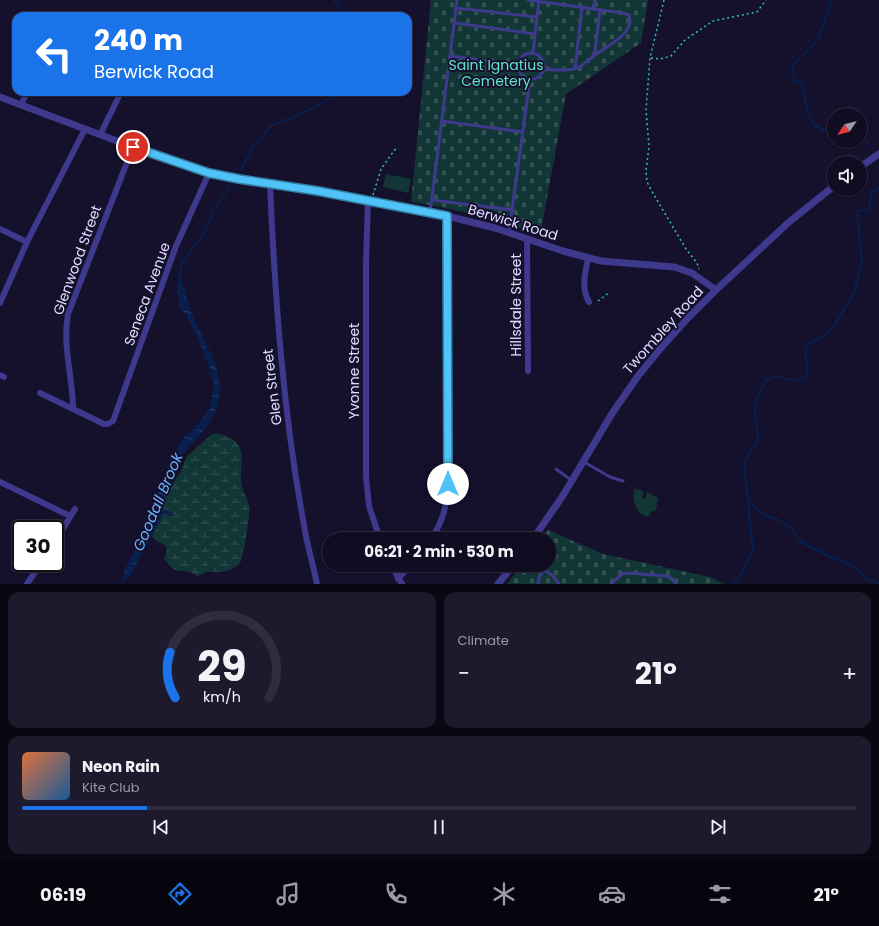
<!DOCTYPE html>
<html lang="en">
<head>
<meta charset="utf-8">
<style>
  body { margin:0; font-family:Poppins,sans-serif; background:#1e1a2e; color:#f1f3f6; height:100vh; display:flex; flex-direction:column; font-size:15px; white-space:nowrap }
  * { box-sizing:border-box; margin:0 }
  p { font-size:13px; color:#9c9ba5 }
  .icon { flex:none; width:22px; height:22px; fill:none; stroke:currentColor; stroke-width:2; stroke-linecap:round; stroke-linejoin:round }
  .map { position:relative; height:584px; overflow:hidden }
  .details { display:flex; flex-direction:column; gap:8px; padding:8px; background:#090712; flex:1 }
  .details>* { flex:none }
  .banner { position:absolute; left:12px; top:12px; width:400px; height:84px; border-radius:12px; box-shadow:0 1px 3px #0004,0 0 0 1px #302c3f; background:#1a73e8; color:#fff; overflow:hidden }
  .needle { width:26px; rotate:234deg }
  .controls { position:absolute; left:827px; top:108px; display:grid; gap:8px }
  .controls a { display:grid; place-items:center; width:40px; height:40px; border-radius:50%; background:#100c21; box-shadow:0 1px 3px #0004,0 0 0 1px #302c3f; font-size:20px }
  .speed { position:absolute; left:12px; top:520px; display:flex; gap:8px; font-size:20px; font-weight:700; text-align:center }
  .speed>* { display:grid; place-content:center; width:52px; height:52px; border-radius:50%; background:#100c21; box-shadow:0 1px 3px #0004,0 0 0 1px #302c3f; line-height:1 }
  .speed .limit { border:2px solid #111; border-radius:6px; background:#fff; color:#111 }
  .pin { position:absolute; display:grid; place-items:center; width:34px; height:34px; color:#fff; margin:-17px; border:2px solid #fff; border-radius:50%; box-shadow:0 1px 4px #0007 }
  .me { position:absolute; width:44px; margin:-22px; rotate:0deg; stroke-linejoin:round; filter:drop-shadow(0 0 3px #0008) }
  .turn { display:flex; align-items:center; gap:14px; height:84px; padding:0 16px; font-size:18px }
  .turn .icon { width:52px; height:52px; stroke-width:2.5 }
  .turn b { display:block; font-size:28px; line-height:34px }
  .big { font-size:30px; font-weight:700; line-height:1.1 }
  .details .widget { flex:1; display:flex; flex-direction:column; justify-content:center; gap:6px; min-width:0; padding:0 14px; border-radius:12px; background:#1e1a2e }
  .details .dial { align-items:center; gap:0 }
  .dial svg { height:104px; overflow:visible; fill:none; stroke:#302c3f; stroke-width:7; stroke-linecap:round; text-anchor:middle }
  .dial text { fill:#f1f3f6; stroke:none }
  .song { display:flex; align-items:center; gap:12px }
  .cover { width:48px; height:48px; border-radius:6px; background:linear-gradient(135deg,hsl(20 70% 55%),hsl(210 70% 35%)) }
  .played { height:4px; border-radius:2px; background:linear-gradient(90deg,#1a73e8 15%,#302c3f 15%) }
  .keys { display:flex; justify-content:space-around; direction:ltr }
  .heat { display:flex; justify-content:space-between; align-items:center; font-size:22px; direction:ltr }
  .details .tiles { flex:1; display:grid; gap:8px; grid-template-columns:1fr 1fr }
  .widget:last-child { grid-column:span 2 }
  .trip { position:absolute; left:322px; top:532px; width:234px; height:40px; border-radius:20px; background:#100c21; box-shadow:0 1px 3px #0004,0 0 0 1px #302c3f; font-weight:700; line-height:40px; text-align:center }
  .tabs { display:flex; height:64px; justify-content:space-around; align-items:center; background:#06050d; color:#9c9ba5 }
  .tabs .icon { width:28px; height:28px }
  .tabs .on { color:#1a73e8 }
  .tabs b { font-size:18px; color:#f1f3f6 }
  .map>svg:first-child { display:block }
  .green { fill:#123636 }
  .wetland { fill:url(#wetland-marsh) }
  .cemetery { fill:url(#cemetery-stones) }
  .water { fill:url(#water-ripples) }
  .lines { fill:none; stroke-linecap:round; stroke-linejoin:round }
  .stream { stroke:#081f4d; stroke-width:2 }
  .path { stroke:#2ac4be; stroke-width:1.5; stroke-dasharray:2 3; stroke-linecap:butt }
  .service { stroke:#3e398d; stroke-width:3 }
  .minor { stroke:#3e398d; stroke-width:6 }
  .tertiary { stroke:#3e398d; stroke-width:7 }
  .route-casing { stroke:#337fa1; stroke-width:10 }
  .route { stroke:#4fc3f7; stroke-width:7 }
  .labels { text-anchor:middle; stroke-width:4; stroke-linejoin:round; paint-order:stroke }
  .park-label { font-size:14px; fill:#5fe7c8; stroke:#15102c }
  .street-label { font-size:14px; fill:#e0dbff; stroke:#15102c }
  .water-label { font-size:15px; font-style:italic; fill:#69b5ff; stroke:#15102c }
</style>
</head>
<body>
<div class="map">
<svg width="879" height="584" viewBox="0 0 879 584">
  <defs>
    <pattern id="wetland-marsh" width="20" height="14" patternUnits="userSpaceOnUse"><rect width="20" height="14" fill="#123636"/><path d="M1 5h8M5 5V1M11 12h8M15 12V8" fill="none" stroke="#345254"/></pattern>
    <pattern id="cemetery-stones" width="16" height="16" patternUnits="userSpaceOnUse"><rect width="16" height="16" fill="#123636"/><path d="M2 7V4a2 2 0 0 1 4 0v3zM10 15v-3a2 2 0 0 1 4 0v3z" fill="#345254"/></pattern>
    <pattern id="water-ripples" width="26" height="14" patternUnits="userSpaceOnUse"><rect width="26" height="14" fill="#081f4d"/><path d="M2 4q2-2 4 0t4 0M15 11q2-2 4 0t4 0" fill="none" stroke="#2c3f68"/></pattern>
  </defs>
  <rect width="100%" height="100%" fill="#15102c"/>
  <path class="green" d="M386,174L411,179L408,193L383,187Z
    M637,489L644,491L642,498L645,499L647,492L658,498L656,510L651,512L648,517C636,515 632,500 634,490Z"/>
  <path class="wetland" d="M212,434C221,433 234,438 239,446C244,454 240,471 241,480C241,491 247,495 249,506C251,511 243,559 240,563C235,569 226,572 218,572C214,572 210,571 206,572C203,573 200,575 197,576L191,572L174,570L164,559L167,549L165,545L155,540L152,536L158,525L162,515L165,513L172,516H176L163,508V501L165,495L180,473L187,456Z"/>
  <path class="cemetery" d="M431,0H648L641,43L566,94L540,236C499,219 455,209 411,202Z
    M548,530L603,554L710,577L724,584H507L522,565H549V539H541Z"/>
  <path class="water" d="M180,275C185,290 188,307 195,321C206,345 222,367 220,395C218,411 207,428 196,440C189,447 182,453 177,463C174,469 174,477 172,483C168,493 161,498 163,508L177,516L165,513L162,515L158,525L149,540L132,573L122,583L125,569L142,537L171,458L185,436L200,422L211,405L214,384L208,365L197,336L187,317L179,306C180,293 173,290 180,275Z"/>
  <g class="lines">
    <path class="stream" d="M334,0L346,16
      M832,0L817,41L793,65L794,80L801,83L810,118L814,125L824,130L829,128H834
      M860,133L870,146
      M241,170L253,147L272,125L301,114L321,104L341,92
      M179,277L182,263L204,234L214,209L230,187
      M749,499L756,508L766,515L779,520L790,527L801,542L835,559L849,564L860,571L866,579L879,583
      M733,584L743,571L753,550L744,463L750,452L757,444L758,438L755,412L757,397L765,381L775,376L792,380L802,379L808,373L805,348L809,344L827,334L832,329L851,298L854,291L862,264L857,212L859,210L866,211L869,209L871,195L877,188L879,190"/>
    <path class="path" d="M664,0L650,58L646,110L649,146L646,171L647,182L654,195L686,249L697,263L699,269
      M651,58L660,59L671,56L685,40L713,21L757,12L766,0
      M373,195L381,169L396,148
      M598,301L610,292"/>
    <path class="service" d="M528,0L623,13L629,15C634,32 615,41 604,49C596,54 589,60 581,66C569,72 557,70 544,69
      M456,8L537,17
      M593,9L595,0
      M455,23L535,34
      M533,52L539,0
      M518 66a13 13 0 1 1 26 0a13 13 0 1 1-26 0Z
      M451,56L518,65
      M592,57L595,51L600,10
      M575,69L582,7
      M442,121L523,132
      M432,200L513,210
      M430,213L457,0
      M509,232L530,79
      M584,462L610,477L623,481
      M556,469L571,480
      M538,584L539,578L544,570L553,576L559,584
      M611,584L622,574L628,573L667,576L672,579L676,584"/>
    <path class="minor" d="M21,105L27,92
      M100,135L121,92
      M270,184C275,298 283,413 304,525C307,545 313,564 317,584
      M368,200L366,263V477L369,506L380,539
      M0,229L27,242
      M527,239L528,371
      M588,259C585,273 581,288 589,302
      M0,303L27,242L85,129
      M0,375L4,377
      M40,393L104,424H108L113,421L176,246L209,173
      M73,409C73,377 62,346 68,314L133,147
      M0,482L70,516
      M431,539C444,520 446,507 448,484L447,216
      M55,542L75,509
      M391,565L402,584
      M398,579L410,565
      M27,584L41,563"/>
    <path class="tertiary" d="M0,97L133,147L209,173L239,179L318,191L447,216L495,228L563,251L601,261L674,267L692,273L716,290
      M860,167L879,154
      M533,539L562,497L613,412L638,376L661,348L688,318L716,290L789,222L834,186
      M498,584L513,565"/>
  </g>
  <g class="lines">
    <defs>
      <path id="route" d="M133,147L209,173L239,179L318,191L447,216L448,484"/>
    </defs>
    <use href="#route" class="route-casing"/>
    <use href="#route" class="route"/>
  </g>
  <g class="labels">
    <g class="park-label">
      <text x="496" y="70">Saint Ignatius<tspan x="496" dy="16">Cemetery</tspan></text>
    </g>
    <g class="street-label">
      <text transform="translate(513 222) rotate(17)" y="5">Berwick Road</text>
      <text transform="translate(77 260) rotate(-70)" y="5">Glenwood Street</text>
      <text transform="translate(147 294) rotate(-70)" y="5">Seneca Avenue</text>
      <text transform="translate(516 305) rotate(-90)" y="5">Hillsdale Street</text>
      <text transform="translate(663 330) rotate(-48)" y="5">Twombley Road</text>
      <text transform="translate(354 371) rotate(-90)" y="5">Yvonne Street</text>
      <text transform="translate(272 387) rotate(-97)" y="5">Glen Street</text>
    </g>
    <g class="water-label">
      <text transform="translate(158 502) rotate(-67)" y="5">Goodall Brook</text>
    </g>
  </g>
</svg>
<div class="controls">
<a><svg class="needle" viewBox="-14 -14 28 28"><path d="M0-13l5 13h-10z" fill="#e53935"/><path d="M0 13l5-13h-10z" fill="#9c9ba5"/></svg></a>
<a><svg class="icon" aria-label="sound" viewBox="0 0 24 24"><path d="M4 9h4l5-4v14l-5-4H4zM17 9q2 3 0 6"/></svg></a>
</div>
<div class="speed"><div class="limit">30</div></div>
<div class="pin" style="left:133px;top:147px;background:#d93025"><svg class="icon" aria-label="arrive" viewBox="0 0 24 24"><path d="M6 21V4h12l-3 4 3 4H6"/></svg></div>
<svg class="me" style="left:448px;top:484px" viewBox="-20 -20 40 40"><circle r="19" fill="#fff"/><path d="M0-13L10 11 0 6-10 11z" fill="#4fc3f7"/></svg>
<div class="trip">06:21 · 2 min · 530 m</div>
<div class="banner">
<div class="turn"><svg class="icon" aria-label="left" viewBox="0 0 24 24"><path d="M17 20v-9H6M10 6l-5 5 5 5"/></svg><div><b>240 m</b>Berwick Road</div></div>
</div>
</div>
<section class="details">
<div class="tiles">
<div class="widget dial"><svg viewBox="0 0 100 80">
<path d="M14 69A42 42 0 1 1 86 69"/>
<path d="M14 69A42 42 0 0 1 10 34" stroke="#1a73e8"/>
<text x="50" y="56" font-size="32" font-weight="700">29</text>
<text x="50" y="72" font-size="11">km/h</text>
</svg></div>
<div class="widget"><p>Climate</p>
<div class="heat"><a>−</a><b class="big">21°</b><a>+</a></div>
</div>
<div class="widget">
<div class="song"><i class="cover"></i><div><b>Neon Rain</b><p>Kite Club</p></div></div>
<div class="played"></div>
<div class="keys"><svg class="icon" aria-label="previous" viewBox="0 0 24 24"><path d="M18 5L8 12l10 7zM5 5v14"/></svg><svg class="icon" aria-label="pause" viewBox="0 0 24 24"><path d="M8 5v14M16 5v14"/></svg><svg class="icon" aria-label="next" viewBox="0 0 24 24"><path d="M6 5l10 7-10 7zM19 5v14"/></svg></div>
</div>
</div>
</section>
<nav class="tabs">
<b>06:19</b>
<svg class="icon on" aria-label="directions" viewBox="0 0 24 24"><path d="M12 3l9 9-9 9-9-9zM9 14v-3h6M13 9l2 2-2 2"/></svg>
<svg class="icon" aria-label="music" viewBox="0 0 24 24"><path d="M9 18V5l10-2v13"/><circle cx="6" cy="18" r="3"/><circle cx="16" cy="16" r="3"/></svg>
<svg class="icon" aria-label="phone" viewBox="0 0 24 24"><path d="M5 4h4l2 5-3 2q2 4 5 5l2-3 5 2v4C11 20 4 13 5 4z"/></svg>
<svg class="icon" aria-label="climate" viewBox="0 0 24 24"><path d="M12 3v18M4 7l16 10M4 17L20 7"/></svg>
<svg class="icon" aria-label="car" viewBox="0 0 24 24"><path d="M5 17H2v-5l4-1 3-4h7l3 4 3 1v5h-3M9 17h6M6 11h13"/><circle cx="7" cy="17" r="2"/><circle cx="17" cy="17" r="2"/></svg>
<svg class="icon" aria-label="filters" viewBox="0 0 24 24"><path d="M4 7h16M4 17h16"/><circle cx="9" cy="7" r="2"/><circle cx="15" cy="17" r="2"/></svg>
<b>21°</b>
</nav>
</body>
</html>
